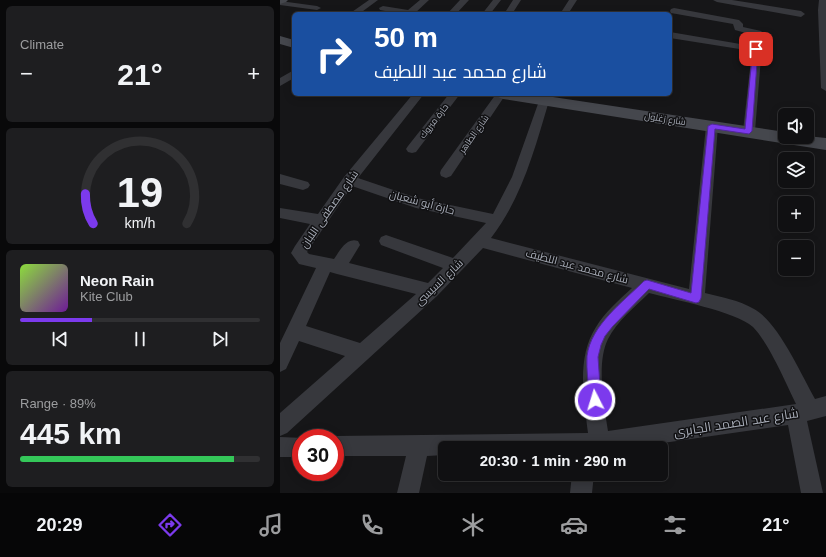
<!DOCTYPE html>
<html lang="en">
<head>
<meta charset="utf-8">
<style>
  body { margin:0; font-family:Arial,Cairo,sans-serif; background:#1e1e20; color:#f1f3f6; height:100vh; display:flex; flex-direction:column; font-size:15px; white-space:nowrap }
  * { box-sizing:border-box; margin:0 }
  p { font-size:13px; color:#9c9d9f }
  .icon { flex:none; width:22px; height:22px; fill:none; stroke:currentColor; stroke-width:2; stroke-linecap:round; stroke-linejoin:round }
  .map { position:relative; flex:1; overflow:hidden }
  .sheet { display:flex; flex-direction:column; gap:6px; padding:6px; background:#09090a; width:280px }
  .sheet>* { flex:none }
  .guide { position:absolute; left:12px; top:12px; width:380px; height:84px; border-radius:6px; box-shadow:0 2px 10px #0003,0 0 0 1px #303032; background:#1a4fa0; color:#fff; overflow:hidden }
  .tools { position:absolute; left:498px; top:108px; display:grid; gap:8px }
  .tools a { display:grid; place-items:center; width:36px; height:36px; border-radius:6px; background:#101012; box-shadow:0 2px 10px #0003,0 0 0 1px #303032; font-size:20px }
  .speed { position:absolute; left:12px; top:429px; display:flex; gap:8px; font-size:20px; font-weight:700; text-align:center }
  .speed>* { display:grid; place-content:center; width:52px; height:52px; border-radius:50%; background:#101012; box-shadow:0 2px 10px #0003,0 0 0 1px #303032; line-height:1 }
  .speed .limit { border:6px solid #d22; background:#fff; color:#111 }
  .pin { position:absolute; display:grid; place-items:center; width:34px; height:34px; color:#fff; margin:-17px; border-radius:8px; box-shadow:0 2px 6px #0006 }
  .me { position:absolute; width:44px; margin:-22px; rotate:355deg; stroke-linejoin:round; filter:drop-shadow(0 0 3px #0008) }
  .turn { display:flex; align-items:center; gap:14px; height:84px; padding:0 16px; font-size:18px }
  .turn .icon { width:52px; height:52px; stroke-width:2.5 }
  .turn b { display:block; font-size:28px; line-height:34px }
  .big { font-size:30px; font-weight:700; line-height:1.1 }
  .sheet .card { flex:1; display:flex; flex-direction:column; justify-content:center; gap:6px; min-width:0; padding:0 14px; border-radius:6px; background:#1e1e20 }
  .sheet .dial { align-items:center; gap:0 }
  .dial svg { height:104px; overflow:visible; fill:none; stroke:#303032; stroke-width:7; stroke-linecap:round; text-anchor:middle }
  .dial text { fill:#f1f3f6; stroke:none }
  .song { display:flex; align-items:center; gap:12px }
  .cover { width:48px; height:48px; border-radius:6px; background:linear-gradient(135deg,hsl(90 70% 55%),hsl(280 70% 35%)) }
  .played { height:4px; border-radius:2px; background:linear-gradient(90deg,#7c3aed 30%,#303032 30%) }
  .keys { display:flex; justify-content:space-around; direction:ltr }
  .heat { display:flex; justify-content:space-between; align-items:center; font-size:22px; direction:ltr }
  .charge { height:6px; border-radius:3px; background:linear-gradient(90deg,#34c759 89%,#303032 0) }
  .trip { position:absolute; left:158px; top:441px; width:230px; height:40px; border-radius:6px; background:#101012; box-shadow:0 2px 10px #0003,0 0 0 1px #303032; font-weight:700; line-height:40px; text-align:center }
  .dock { display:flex; height:64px; justify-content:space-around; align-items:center; background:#060607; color:#9c9d9f }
  .dock .icon { width:28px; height:28px }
  .dock .current { color:#7c3aed }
  .dock b { font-size:18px; color:#f1f3f6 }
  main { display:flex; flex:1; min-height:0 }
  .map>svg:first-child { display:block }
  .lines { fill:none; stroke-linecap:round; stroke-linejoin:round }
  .street { fill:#37383d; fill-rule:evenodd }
  .secondary { fill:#45474d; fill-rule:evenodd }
  .route { fill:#7c3aed; stroke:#51269a }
  .labels { text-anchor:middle; stroke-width:3; stroke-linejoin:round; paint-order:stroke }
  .far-street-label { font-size:9px; fill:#a8adb8; stroke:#111113 }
  .street-label { font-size:11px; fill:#a8adb8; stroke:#111113 }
  .near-street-label { font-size:13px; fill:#a8adb8; stroke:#111113 }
</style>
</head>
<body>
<main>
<section class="sheet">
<div class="card"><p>Climate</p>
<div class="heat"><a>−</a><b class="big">21°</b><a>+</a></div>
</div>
<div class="card dial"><svg viewBox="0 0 100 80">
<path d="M14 69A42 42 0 1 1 86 69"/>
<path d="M14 69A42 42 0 0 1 8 46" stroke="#7c3aed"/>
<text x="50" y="56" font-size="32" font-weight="700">19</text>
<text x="50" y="72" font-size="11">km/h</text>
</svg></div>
<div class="card">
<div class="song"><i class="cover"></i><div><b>Neon Rain</b><p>Kite Club</p></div></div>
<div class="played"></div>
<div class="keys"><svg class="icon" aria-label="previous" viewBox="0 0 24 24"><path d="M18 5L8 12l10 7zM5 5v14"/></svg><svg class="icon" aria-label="pause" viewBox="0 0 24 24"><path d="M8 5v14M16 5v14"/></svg><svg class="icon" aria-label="next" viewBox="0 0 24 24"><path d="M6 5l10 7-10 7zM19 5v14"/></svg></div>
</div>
<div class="card"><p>Range · 89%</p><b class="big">445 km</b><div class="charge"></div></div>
</section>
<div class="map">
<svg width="546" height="493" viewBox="0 0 546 493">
  <rect width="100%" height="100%" fill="#161618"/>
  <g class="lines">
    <path class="street" d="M89,0H98L79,14H69Z
      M140,0H149L134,14H121L100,10L99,8L103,6L128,10Z
      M180,0H189L176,14H167Z
      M213,0H221L210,14H202Z
      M233,0H241L232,14H224Z
      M289,0H297L288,14H280Z
      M433,0H452L521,11L525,14L521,17L437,2Z
      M539,0H546V91L541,88L538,10Z
      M0,1L37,6L41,8L37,10L0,5Z
      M394,8L459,20L463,24V27L481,31L483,33L475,131L473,134H465L463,131L472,51L390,38V32L472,46L473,35L455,30L453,24L391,13L390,11L391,9Z
      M14,70V78L0,86V78Z
      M133,94H144L78,178L137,198L213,214L232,177L259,101L260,99H268L269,101C255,148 242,198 211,238L409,289L426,126L428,123H436L438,126L425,293C441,297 459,300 474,309C498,322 521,374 535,399L546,396V416L527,421L543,493H521L508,425L348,448H165V455L147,456L139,493H117L126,456H55V438H49L55,436L308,433C304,399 296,358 316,327C325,312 339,300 352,288L203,248L157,296L7,433L0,436V413L65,356L19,341L6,369L0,372V343L36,268L19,264L11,253L15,246L30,224L0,218V208L38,214L64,177ZM72,186L136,208L206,223L173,258L106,235L101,237L99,241L101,245L163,268L148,283L69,263L80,245L78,241C66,237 60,251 54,259L29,254L27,252ZM50,272L57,274L136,294L80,343L26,326ZM369,293C394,300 455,311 473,327C488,342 506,383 516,404L328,431C324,405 316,363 328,339C337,321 355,307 369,293Z
      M169,94H180L136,152L132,153L128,152L126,149L128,146Z
      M216,94H226L171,176L166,178L161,176L160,173L161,170Z
      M0,174L28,182L30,185L28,188L23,190L0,184Z
      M0,437L24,438H21V457H0Z
      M292,474H314L312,493H290Z"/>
    <path class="secondary" d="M0,0H8L6,2L0,4Z
      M0,36L14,40V48L0,44Z
      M215,94H253L505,132V137H527V136L546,138V150L223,99L218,97Z"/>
  </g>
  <path class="route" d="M473,47L478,49L472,131L469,134L435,129L421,298L419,302L416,303L369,289L333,326L325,336L321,345L318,357L321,400L319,404L315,405L311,404L309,400C309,386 306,370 307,356C311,325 343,302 364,281L367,280L411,293L428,126L432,124L465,129Z"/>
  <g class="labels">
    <g class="far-street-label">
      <text transform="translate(385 119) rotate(9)" y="3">شارع زغلول</text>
      <text transform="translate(154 121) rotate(-52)" y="3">حارة مبروك</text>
      <text transform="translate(194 134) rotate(-55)" y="3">شارع الطاهر</text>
    </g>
    <g class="street-label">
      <text transform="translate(142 202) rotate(15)" y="4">حارة أبو شعبان</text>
      <text transform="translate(49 209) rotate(-55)" y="4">شارع مصطفى اللبان</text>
      <text transform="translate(297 266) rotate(15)" y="4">شارع محمد عبد اللطيف</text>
      <text transform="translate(159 282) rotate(-44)" y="4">شارع السيسى</text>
    </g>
    <g class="near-street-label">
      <text transform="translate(456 422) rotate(-9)" y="5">شارع عبد الصمد الجابرى</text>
    </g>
  </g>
</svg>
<div class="tools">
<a><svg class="icon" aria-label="sound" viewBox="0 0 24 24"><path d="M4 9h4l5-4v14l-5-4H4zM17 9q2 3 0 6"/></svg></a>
<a><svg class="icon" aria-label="layers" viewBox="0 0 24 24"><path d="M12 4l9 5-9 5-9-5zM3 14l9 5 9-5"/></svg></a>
<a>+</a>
<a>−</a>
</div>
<div class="speed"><div class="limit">30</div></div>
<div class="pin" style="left:476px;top:49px;background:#d93025"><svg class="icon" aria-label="arrive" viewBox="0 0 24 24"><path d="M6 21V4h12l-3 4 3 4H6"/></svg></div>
<svg class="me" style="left:315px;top:400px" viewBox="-20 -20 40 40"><circle r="17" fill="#7c3aed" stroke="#fff" stroke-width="3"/><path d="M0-11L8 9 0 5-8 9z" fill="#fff"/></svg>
<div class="trip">20:30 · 1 min · 290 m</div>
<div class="guide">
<div class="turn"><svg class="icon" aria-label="right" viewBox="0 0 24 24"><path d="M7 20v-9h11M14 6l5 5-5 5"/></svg><div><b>50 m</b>شارع محمد عبد اللطيف</div></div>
</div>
</div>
</main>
<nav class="dock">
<b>20:29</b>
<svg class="icon current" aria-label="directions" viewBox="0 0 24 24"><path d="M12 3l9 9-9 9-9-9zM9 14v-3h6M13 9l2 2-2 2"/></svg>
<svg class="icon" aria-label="music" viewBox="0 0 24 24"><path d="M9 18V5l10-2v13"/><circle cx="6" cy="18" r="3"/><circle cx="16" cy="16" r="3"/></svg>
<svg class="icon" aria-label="phone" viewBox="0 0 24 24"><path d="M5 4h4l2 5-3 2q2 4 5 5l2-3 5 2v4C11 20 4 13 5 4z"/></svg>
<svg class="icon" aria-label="climate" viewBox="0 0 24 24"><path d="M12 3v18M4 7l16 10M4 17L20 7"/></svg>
<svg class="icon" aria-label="car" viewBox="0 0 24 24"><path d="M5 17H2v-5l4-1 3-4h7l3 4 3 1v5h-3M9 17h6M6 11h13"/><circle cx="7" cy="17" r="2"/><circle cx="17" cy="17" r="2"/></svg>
<svg class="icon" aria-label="filters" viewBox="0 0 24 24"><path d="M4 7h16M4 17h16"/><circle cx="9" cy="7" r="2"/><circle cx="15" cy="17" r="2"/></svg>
<b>21°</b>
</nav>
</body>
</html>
